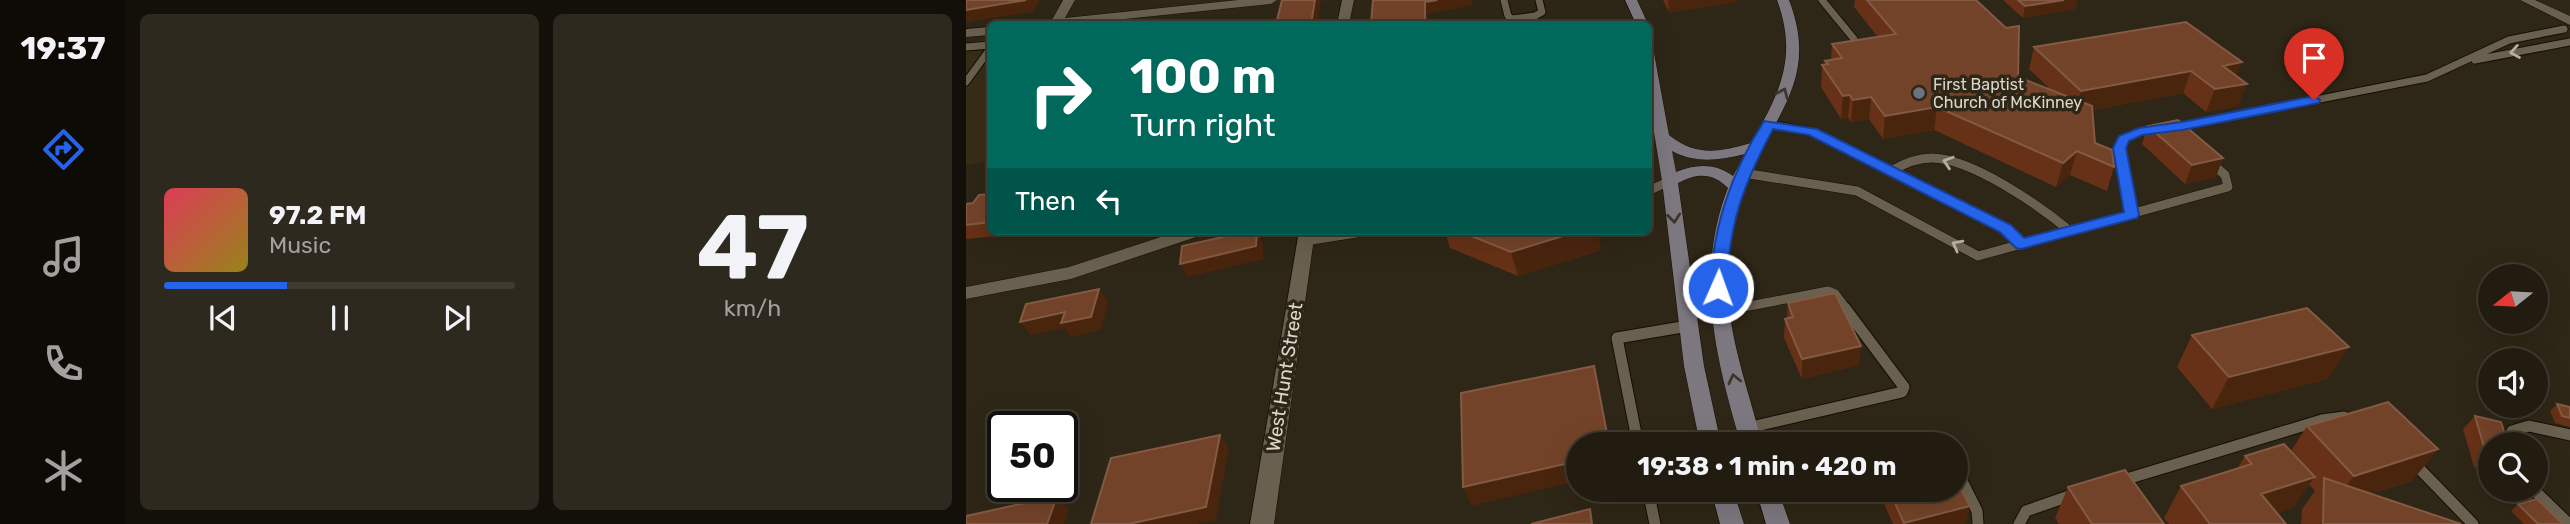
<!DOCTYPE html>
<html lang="en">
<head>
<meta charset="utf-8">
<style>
  body { margin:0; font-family:Rubik,sans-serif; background:#2e291e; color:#f1f3f6; height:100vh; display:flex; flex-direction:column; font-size:26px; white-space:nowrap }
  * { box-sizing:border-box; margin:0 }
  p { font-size:23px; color:#a2a19f }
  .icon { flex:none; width:38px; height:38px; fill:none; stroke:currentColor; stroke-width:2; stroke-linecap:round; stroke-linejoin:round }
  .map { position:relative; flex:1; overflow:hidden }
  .details { display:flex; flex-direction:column; gap:14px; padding:14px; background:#130f09; width:840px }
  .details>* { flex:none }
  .top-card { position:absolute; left:21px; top:21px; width:665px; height:214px; border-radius:10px; box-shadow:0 7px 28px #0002,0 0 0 2px #3f3a30; background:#00695c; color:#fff; overflow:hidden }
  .needle { width:46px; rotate:252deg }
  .tools { position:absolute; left:1512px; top:264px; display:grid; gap:14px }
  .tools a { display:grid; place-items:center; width:70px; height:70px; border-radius:50%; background:#221c10; box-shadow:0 7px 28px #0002,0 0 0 2px #3f3a30; font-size:35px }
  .speed { position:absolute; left:21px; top:411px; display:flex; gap:14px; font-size:35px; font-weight:700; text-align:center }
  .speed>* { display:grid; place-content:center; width:91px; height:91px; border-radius:50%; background:#221c10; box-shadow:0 7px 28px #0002,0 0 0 2px #3f3a30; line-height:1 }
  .speed .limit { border:4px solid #111; border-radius:10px; background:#fff; color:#111 }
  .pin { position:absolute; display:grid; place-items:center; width:60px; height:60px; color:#fff; margin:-72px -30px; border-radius:50% 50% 50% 0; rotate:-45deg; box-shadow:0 0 7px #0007 }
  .pin .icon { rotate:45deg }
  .me { position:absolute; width:77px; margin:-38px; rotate:2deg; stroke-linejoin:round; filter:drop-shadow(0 0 5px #0008) }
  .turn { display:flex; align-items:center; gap:24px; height:147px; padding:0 28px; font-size:32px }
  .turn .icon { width:91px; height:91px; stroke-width:2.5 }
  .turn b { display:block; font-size:49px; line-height:60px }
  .then { display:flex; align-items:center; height:66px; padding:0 28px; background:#0003; gap:14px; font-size:26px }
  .details .widget { flex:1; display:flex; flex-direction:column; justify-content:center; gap:10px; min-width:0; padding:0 24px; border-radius:10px; background:#2e291e }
  .details .dial { align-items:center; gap:0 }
  .dial b { font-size:91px; line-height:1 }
  .song { display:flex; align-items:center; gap:21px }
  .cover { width:84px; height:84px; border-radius:10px; background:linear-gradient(135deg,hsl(350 70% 55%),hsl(50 70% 35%)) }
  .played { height:7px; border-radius:4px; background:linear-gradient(90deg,#2563eb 35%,#3f3a30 35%) }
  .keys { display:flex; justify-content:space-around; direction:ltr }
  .details .tiles { flex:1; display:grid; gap:14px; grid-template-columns:repeat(2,1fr) }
  .trip { position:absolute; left:600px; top:432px; width:402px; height:70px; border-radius:35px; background:#221c10; box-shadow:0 7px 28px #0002,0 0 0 2px #3f3a30; font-weight:700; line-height:70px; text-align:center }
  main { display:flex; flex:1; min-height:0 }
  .dock { display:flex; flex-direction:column; width:126px; justify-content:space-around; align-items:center; background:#0e0b06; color:#a2a19f }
  .dock .icon { width:49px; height:49px }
  .dock .selected { color:#2563eb }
  .dock b { font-size:32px; color:#f1f3f6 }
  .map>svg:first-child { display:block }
  .built { fill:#382d16 }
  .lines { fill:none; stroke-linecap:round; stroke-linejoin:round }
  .service-far2-casing { stroke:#160f02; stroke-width:9 }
  .service-far1-casing { stroke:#160f02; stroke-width:10 }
  .service-casing { stroke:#160f02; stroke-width:13 }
  .minor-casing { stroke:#160f02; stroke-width:1 }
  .tertiary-casing { stroke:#160f02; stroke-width:1 }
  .secondary-casing { stroke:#160f02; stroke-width:1 }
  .service-far2 { stroke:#6a604f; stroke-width:7 }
  .service-far1 { stroke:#6a604f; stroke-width:9 }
  .service { stroke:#6a604f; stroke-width:11 }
  .minor { fill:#6a604f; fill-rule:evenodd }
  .tertiary { fill:#6a604f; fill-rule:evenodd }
  .secondary { fill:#7d7780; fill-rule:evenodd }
  .wall { fill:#663116 }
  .shaded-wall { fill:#4a250e }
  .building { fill:#734329; stroke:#835a43; stroke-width:2 }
  .oneway { stroke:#b4ada1 }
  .oneway2 { stroke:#3e362b }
  .route { fill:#2563eb; stroke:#184099; stroke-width:2 }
  .worship-dot { fill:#6b7280; stroke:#2e2616; stroke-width:2.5 }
  .labels { text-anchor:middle; stroke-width:7; stroke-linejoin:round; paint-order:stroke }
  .far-poi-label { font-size:16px; fill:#dcd7cd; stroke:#2e2616; text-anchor:start }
  .street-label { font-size:19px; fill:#dcd7cd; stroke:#2e2616 }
</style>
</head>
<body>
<main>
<nav class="dock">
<b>19:37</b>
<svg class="icon selected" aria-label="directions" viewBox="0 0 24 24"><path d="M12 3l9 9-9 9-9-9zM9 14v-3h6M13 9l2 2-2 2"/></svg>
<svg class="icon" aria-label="music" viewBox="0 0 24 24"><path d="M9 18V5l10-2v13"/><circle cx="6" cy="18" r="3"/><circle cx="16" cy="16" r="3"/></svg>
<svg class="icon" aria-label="phone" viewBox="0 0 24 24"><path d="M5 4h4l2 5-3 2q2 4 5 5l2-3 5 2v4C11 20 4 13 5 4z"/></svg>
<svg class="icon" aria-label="climate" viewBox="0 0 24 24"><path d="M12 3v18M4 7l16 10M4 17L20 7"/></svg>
</nav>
<section class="details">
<div class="tiles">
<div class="widget">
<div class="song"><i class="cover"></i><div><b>97.2 FM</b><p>Music</p></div></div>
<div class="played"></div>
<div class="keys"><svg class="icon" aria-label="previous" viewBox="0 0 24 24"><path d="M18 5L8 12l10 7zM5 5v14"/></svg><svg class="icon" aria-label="pause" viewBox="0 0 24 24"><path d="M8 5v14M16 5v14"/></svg><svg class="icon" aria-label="next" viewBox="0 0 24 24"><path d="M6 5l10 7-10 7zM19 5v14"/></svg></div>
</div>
<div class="widget dial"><b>47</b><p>km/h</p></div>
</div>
</section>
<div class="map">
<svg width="1604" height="524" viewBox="0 0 1604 524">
  <rect width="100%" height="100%" fill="#2e2616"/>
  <path class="built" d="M24,39V162L0,165V42Z"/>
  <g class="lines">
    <defs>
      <path id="service-far2" d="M538,0L542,16L546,19L569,16L576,12L573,0
        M856,0L888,39
        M0,47L24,45
        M1509,60L1604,42
        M0,82L24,49
        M803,124L846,132L858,138
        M1212,133L1213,127L1222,125L1461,78L1543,40L1598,29
        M1160,138L1173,132L1193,129"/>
      <path id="service-far1" d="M854,136L1039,229L1055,244
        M1164,136L1158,139L1154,148L1166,215
        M925,171C937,164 951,158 966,158C1005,158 1074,206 1104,231
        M777,173L891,191L1012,256L1262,187L1259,175L1244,162
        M682,191L704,181
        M339,241L403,231
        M762,310L862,291L869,294L881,310"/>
      <path id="service" d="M755,311L771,308
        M781,428L936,392L938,387L879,308
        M672,444L651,338L722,326
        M1540,444L1546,431L1563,426L1604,435
        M1446,461L1507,524
        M990,469L1011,511L1012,524
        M1154,481L1356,420L1378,417
        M682,490L689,524
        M1568,490L1603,524
        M803,495L822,490
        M1053,524L1060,511L1109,494"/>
      <path id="minor" d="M97,0H109L99,18L272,0H311L305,4L110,24H74L76,21L86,20Z
        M376,0H388L383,24H371Z
        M24,27V35L0,37V29Z
        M213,231H238L236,235L105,279L0,299V287L103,267Z
        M333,231H349L308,524H284Z"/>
      <path id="tertiary" d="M1554,0H1569L1604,16V25Z"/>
      <path id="secondary" d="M659,0H671L682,24H670Z
        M811,0H823C852,75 813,110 783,174C772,199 764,229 762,256C756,323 781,382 796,444H775C750,359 728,275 762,188C746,172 731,173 712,183L738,366L755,444H734L718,366L696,181L682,96V49L688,53L703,135C730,157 754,152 785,143C814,93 832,57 811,0ZM706,151C730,164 754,160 779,154L767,176C749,163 730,164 710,172Z
        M745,490H767L778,524H754Z
        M790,490H812L824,524H800Z"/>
    </defs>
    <use href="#service-far2" class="service-far2-casing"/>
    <use href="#service-far1" class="service-far1-casing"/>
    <use href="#service" class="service-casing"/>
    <use href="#minor" class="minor-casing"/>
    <use href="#tertiary" class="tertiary-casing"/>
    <use href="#secondary" class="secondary-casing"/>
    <use href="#service-far2" class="service-far2"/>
    <use href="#service-far1" class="service-far1"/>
    <use href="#service" class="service"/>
    <use href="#minor" class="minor"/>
    <use href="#tertiary" class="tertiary"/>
    <use href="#secondary" class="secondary"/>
  </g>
  <path class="wall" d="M697,0H771V2L703,12Z
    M889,0H1010L1052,77L1085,90L1063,69L1068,47L1271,76L1272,106L1240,112L1217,93L1126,110L1129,143L1148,167L1141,191L1104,175L1090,187L968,130L917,139L903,119L885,122L882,118L875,119L855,87L856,65H859V61L865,60L866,44L912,37L888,7Z
    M1038,0H1111L1109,9L1057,18L1038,1Z
    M1182,126L1250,177L1219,184L1176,144Z
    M24,194V231H44L41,235L0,239V204L7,203Z
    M479,231H631L635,250L552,276L484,248Z
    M822,303L893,365L836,379L818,338L819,319L821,318Z
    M1226,335L1362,379L1246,409L1211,367Z
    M1591,404L1604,407V427L1589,423L1584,411Z
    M1509,416L1524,444V471L1508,467L1497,429Z
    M1341,426L1472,449L1446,481L1405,494L1495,524H1335L1336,509L1349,491L1343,484L1327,508L1311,513L1320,524H1203L1198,518L1215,486L1271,469L1279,456L1325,451Z
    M1102,487L1198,524H1093L1089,518Z
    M912,490H990L1004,506L999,524H927Z
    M1552,504L1597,524H1558L1545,511Z"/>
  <path class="shaded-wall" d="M60,0H74L66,12L0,22V10Z
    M349,0H355L351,24H345Z
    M471,0H506L507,5L462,14V24H459V2Z
    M702,0H771V2L703,12Z
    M1098,0H1111L1109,9L1057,18L1059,6Z
    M1276,62L1267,84L1257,66Z
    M1225,71L1217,93L1109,113L1115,91Z
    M1281,84L1272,106L1240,112L1249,89Z
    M884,95L882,118L875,119L877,96Z
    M905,97L903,119L885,122L887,100Z
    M971,107L968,130L917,139L919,116Z
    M1111,151L1104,175L1090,187L1097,163Z
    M1257,158L1250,177L1219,184L1226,165Z
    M74,231H99L78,237Z
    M291,231L297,243V259L222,277L214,264Z
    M613,231H631L635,250L552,276L545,252Z
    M133,289L142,302L135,330L105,337L98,328L65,335L54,322Z
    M895,346L893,365L836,379V359Z
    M1383,347L1362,379L1246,409L1263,377Z
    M254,435L263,448L250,520L231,524H163Z
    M1472,449L1446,481L1364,507L1388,476Z
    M612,461V481L505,506L497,487Z
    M1349,477L1327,508L1278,524L1295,494Z
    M91,496L103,509L98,524H81Z
    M1004,506L999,524H938V523Z"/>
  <path class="building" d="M0,0H60L0,10Z
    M316,0H349L345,24H310Z
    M407,0H471L459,2V24H405Z
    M901,0H1010L1040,28L1053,26L1052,77L1126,106L1129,143L1146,150L1148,167L1111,151L1097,163L971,107L919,116L905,97L887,100L884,95L877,96L856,65L862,64L859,61L876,58L866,44L930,34Z
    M1052,0H1098L1059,6Z
    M1220,22L1276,62L1257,66L1281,84L1249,89L1225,71L1115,91L1068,47Z
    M1212,120L1257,158L1226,165L1182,126Z
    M24,194V222L0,225V204L7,203L13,195Z
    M284,231H291L290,246L214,264L216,246Z
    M493,231H613L545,252Z
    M133,289L125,317L95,323L99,312L54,322L60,304Z
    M869,293L895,346L836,359L819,319L827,317L822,303Z
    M1341,308L1383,347L1263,377L1226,335Z
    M628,366L643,444H612V461L497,487L495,393Z
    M1422,402L1472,449L1388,476L1341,426Z
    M1591,404L1604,407V418L1596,416Z
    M1509,416L1535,422L1542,444H1524V455L1520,454Z
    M254,435L240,507L163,524H125L145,458Z
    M1318,444L1349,477L1295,494L1320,524H1244L1215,486L1286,464L1279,456Z
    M1159,470L1198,524H1126L1102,487Z
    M1358,478L1495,524H1357Z
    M990,480L1004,506L938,523L923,490H990Z
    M91,496L81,524H0V516Z
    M1571,499L1597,524H1572L1552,504Z
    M624,509L626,524H565Z"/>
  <defs><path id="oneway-chevron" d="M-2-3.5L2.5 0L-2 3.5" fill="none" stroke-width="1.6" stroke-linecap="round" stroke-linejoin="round" transform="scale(1.75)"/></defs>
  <g class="oneway">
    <use href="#oneway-chevron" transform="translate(1549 52) rotate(170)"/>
    <use href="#oneway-chevron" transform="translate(982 162) rotate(-162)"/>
    <use href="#oneway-chevron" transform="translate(991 245) rotate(-152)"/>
  </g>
  <g class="oneway2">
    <use href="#oneway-chevron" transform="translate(817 93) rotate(-67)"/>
    <use href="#oneway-chevron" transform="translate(708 218) rotate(84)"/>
    <use href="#oneway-chevron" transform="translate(768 379) rotate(-103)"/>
  </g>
  <path class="route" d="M1348,96L1354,100L1353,103L1216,130L1176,135L1163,141L1160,148L1173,215L1171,218L1055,249L1050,248L1034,232L843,135L807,129C778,183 762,225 761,288L752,293L744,288C747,226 765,173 798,121L851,129L1045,225L1058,238L1158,212L1147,148L1153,136L1173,128L1216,122Z"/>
  <circle class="worship-dot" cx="953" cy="93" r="7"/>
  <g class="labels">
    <g class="far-poi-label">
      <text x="967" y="90">First Baptist<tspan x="967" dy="18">Church of McKinney</tspan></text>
    </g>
    <g class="street-label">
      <text transform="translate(318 377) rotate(-81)" y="7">West Hunt Street</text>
    </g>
  </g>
</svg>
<div class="tools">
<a><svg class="needle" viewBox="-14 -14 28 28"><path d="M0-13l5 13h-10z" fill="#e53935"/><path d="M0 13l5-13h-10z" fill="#a2a19f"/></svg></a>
<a><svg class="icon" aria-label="sound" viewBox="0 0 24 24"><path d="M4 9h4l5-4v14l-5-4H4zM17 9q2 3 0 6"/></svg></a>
<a><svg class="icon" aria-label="search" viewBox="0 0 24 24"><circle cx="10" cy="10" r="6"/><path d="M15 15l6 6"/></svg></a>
</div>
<div class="speed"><div class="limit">50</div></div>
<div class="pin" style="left:1348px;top:100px;background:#d93025"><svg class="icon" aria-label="arrive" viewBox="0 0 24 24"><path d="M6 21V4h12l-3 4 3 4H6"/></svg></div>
<svg class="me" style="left:752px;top:288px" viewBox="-20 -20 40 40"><circle r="17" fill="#2563eb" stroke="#fff" stroke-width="3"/><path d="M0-11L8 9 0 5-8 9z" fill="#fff"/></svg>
<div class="trip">19:38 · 1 min · 420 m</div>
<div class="top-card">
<div class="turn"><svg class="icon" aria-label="right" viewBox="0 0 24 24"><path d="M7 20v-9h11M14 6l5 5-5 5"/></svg><div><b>100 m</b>Turn right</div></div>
<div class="then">Then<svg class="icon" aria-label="left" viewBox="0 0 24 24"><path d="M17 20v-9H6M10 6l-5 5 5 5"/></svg></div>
</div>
</div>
</main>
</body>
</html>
